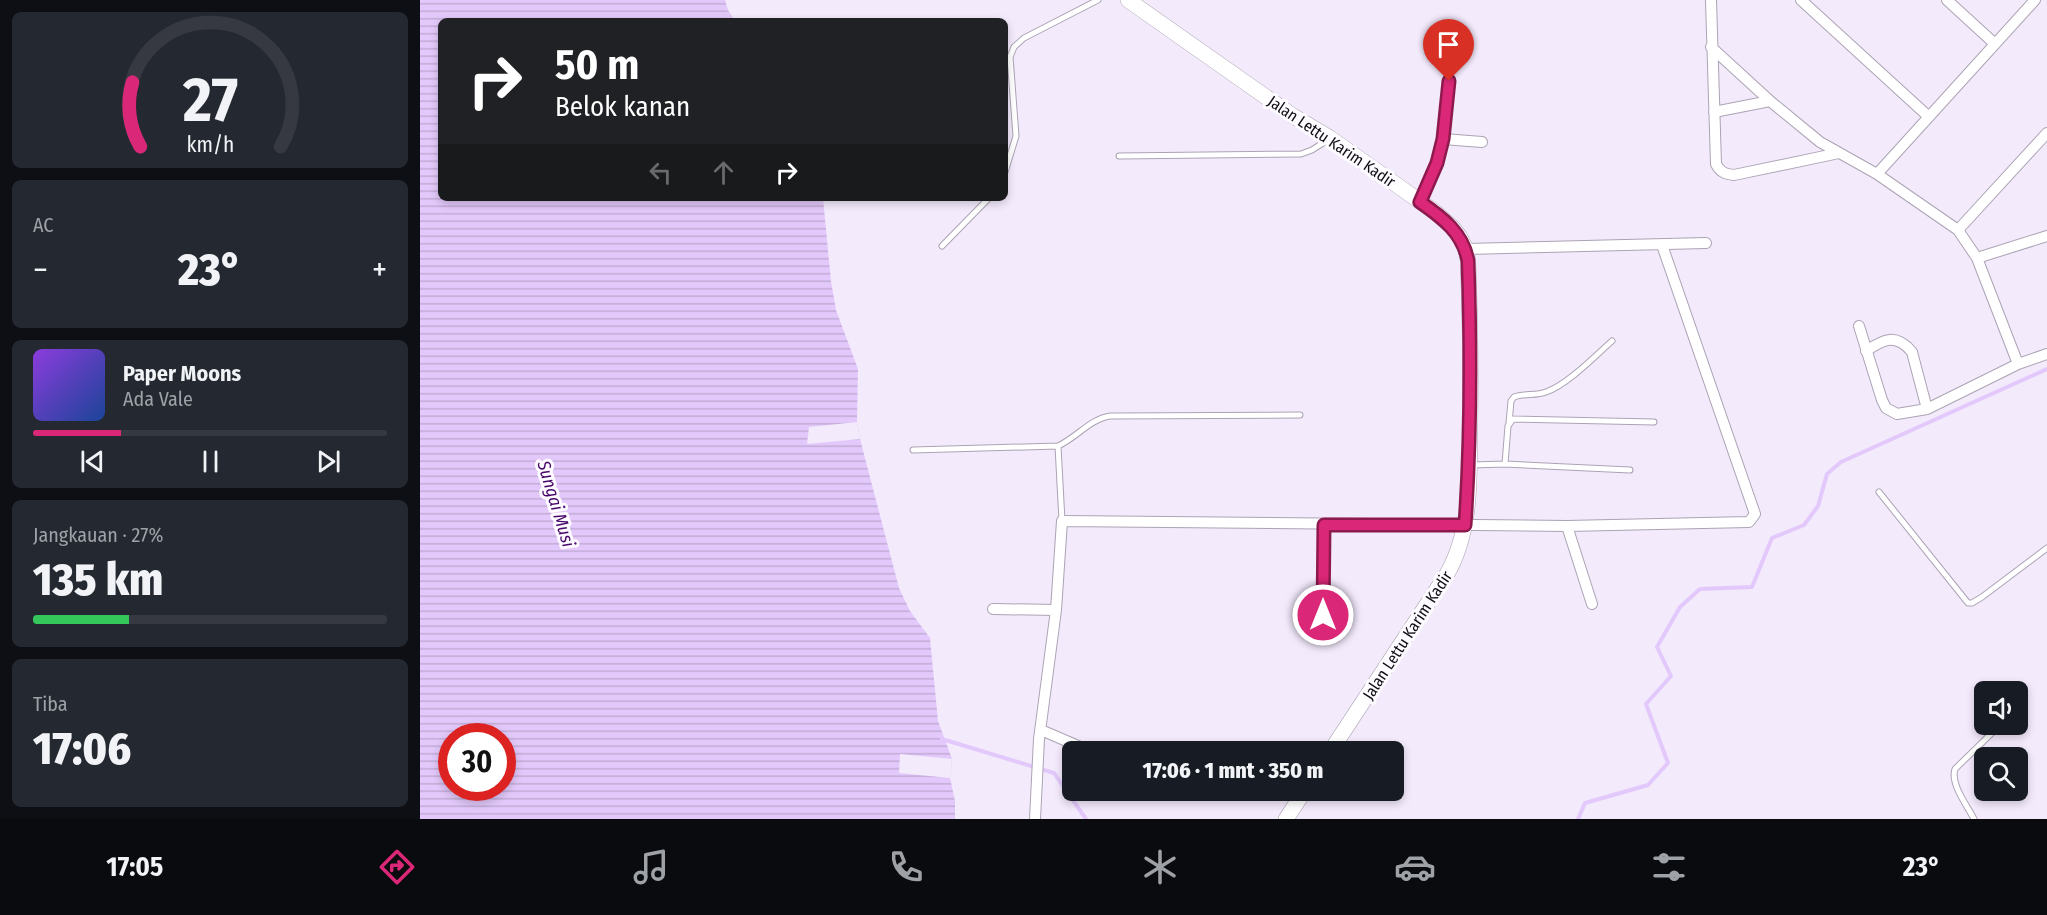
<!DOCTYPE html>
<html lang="id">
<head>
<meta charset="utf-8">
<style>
  body { margin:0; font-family:"Fira Sans Condensed",sans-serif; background:#242831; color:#f1f3f6; height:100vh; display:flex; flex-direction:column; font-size:22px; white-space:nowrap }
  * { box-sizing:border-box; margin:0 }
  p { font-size:20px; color:#9ea1a6 }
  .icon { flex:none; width:33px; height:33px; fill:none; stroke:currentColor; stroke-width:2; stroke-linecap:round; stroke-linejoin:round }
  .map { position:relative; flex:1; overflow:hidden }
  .panel { display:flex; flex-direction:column; gap:12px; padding:12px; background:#0d0f14; width:420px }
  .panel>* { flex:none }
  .guide { position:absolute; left:18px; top:18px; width:570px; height:183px; border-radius:9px; box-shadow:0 3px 9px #0003; background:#202124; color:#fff; overflow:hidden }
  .fabs { position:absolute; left:1554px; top:681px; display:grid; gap:12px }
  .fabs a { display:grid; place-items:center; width:54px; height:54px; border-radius:9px; background:#171b24; box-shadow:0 3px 9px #0003; font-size:30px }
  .speed { position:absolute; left:18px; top:723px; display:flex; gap:12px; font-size:30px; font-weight:700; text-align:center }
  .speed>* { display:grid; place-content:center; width:78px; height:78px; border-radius:50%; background:#171b24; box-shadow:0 3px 9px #0003; line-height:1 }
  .speed .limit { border:9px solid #d22; background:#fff; color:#111 }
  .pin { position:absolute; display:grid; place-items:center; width:51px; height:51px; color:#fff; margin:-62px -26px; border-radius:50% 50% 50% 0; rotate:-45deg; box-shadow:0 0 6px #0007 }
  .pin .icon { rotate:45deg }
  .me { position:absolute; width:66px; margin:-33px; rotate:0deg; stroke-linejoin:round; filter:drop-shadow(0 0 4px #0008) }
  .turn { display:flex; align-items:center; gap:21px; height:126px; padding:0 18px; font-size:27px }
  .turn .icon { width:78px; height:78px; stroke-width:2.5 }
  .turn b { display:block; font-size:42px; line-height:51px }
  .lanes { display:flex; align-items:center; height:57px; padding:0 18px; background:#0003; justify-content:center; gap:30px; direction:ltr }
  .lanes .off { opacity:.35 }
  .big { font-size:45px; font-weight:800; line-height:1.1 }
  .panel .card { flex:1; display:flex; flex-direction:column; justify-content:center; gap:9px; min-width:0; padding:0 21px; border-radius:9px; background:#242831 }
  .panel .dial { align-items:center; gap:0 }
  .dial svg { height:156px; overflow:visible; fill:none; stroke:#363941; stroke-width:7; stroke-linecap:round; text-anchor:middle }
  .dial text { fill:#f1f3f6; stroke:none }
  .song { display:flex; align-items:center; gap:18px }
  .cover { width:72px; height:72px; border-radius:9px; background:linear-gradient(135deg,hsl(270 70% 55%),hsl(220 70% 35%)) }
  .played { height:6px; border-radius:3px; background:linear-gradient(90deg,#db2777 25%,#363941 25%) }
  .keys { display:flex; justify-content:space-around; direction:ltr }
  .heat { display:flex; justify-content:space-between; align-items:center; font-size:33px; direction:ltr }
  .charge { height:9px; border-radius:4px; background:linear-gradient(90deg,#34c759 27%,#363941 0) }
  .trip { position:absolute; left:642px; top:741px; width:342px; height:60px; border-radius:9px; background:#171b24; box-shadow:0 3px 9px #0003; font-weight:800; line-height:60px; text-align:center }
  .menu { display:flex; height:96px; justify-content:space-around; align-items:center; background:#090b0e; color:#9ea1a6 }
  .menu .icon { width:42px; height:42px }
  .menu .active { color:#db2777 }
  .menu b { font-size:27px; color:#f1f3f6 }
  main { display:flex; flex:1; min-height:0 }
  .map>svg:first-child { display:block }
  .water { fill:url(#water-rules); fill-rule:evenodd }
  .pier { fill:#f3eafc }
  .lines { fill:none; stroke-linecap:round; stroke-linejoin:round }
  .stream { stroke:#e3c9fb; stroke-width:4 }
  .lane-casing { stroke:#aca3b4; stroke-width:7 }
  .street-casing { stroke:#aca3b4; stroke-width:12 }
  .secondary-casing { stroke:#aca3b4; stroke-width:16 }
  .lane { stroke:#fff; stroke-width:5 }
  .street { stroke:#fff; stroke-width:10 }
  .secondary { stroke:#fff; stroke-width:15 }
  .route-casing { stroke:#8e194d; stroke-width:15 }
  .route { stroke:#db2777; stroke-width:10 }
  .labels { text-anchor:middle; stroke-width:6; stroke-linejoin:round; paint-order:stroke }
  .street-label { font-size:16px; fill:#100d12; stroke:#fdfbff }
  .water-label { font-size:18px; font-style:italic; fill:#47076a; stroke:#fdfbff }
</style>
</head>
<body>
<main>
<section class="panel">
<div class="card dial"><svg viewBox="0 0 100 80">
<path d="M14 69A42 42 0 1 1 86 69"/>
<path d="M14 69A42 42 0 0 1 10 36" stroke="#db2777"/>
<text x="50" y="56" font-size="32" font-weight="700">27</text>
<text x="50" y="72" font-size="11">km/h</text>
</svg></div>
<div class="card"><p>AC</p>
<div class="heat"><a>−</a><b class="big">23°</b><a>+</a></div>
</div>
<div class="card">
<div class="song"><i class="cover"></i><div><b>Paper Moons</b><p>Ada Vale</p></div></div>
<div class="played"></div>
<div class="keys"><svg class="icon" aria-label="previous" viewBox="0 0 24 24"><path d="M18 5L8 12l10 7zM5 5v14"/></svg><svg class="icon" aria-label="pause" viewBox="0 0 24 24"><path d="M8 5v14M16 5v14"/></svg><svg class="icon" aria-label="next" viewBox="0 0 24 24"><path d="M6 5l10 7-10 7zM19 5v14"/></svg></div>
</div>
<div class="card"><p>Jangkauan · 27%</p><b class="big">135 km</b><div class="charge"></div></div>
<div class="card"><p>Tiba</p><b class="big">17:06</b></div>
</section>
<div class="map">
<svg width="1627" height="819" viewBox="0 0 1627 819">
  <defs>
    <pattern id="water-rules" width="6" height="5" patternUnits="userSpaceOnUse" patternTransform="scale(1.5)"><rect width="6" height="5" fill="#e3c9fb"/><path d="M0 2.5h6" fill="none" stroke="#c2abd6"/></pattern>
  </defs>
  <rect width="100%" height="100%" fill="#f3eafc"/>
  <path class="water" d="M0,0H305L308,10L315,21H21V198H403L411,281L416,310L438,369L437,422L440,439L479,588L490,611L510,638L518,721L532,759L530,778L535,801V819H0ZM32,736H82V788H32Z"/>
  <path class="pier" d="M437,422L440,439L387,444L389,427Z
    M480,754L532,759L530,778L479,773Z"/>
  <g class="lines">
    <path class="stream" d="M522,739L634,773L666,819
      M1158,819L1165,803L1228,785L1248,763L1226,704L1251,676L1237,647L1260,607L1280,589L1332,587L1352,538L1384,525L1398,506L1407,474L1421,462L1627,369"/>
    <defs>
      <path id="lane" d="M699,156L881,154L892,150L909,139
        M585,172L596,136L590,57L594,47L604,38L678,0
        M522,246L569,198
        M1089,423L1091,401L1094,397C1104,393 1116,396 1126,392C1147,385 1175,356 1192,341
        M638,446C656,438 670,419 690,416L880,415
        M493,450L638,446L642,521
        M1085,464L1088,426L1093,419L1234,422
        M1051,465L1085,464L1210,470
        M1459,492L1548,603H1552L1562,597L1627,548
        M1554,819C1547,805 1530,784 1535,769L1578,727"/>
      <path id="street" d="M1291,0L1296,164C1300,172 1305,174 1314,175L1419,153
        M1381,0L1509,117
        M1527,0L1575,44
        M1291,47L1350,101L1400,142L1457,174L1538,230L1557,258L1627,236
        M1294,112L1350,101
        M1023,139L1062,142
        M1457,174L1615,0
        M1000,202L1017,163L1023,139L1029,81
        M1538,230L1627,133
        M1046,249L1286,243
        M1557,258L1598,364
        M1439,326L1462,400L1466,408L1477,414L1507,409L1598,364L1627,354
        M1446,351C1464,339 1476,333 1492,352L1507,409
        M1147,526L1172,604
        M573,609L636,610
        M903,615L904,525
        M621,730L672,752
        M615,819L619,739L636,610L642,521L1147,526L1329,522L1335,514L1242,245"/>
      <path id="secondary" d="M708,0L873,116L910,138L1015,212L1033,228L1040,237L1046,249L1048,261C1050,315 1051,368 1050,422C1049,473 1053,529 1027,574L910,752
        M866,819L885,790"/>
    </defs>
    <use href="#lane" class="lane-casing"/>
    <use href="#street" class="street-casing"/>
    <use href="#secondary" class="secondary-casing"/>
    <use href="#lane" class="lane"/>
    <use href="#street" class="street"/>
    <use href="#secondary" class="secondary"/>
  </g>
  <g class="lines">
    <defs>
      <path id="route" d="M903,615L904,525H1045C1051,437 1051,349 1048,261C1043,233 1023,218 1000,202L1017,163L1023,139L1029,81"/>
    </defs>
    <use href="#route" class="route-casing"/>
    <use href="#route" class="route"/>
  </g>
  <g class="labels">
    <g class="street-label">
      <text transform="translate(912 141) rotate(34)" y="6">Jalan Lettu Karim Kadir</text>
      <text transform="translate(987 635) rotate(-57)" y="6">Jalan Lettu Karim Kadir</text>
    </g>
    <g class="water-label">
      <text transform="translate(136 504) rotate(73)" y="6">Sungai Musi</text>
    </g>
  </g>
</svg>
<div class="fabs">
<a><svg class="icon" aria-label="sound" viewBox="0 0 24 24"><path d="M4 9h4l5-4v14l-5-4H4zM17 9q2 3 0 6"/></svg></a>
<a><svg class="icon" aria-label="search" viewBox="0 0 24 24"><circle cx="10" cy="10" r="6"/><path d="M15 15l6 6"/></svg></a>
</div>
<div class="speed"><div class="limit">30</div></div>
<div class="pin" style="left:1029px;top:81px;background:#d93025"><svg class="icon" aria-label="arrive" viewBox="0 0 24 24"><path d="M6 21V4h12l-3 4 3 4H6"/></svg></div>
<svg class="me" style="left:903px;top:615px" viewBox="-20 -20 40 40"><circle r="17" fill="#db2777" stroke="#fff" stroke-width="3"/><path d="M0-11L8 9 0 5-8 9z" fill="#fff"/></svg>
<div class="trip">17:06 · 1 mnt · 350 m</div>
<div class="guide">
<div class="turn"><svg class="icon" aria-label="right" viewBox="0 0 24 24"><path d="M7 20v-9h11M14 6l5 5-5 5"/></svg><div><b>50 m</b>Belok kanan</div></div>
<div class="lanes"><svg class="icon off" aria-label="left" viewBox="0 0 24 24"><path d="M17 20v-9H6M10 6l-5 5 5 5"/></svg><svg class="icon off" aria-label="ahead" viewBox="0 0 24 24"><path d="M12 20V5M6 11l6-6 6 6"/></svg><svg class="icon" aria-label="right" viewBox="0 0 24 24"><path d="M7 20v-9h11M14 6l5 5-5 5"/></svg></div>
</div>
</div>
</main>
<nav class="menu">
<b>17:05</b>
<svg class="icon active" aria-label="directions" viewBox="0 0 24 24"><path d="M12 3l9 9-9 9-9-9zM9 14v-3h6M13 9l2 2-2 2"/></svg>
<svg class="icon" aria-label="music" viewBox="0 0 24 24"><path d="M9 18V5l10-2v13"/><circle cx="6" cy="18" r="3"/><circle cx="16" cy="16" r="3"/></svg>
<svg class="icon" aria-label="phone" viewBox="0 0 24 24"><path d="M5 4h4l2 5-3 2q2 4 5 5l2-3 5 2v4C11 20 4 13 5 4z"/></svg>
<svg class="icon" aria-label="climate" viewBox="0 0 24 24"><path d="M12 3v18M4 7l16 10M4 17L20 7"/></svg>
<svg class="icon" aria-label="car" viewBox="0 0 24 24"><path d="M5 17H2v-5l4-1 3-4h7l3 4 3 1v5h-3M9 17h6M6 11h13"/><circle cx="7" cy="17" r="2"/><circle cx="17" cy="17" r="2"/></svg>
<svg class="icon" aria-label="filters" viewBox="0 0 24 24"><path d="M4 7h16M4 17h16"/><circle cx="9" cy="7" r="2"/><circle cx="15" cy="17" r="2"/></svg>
<b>23°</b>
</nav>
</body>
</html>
